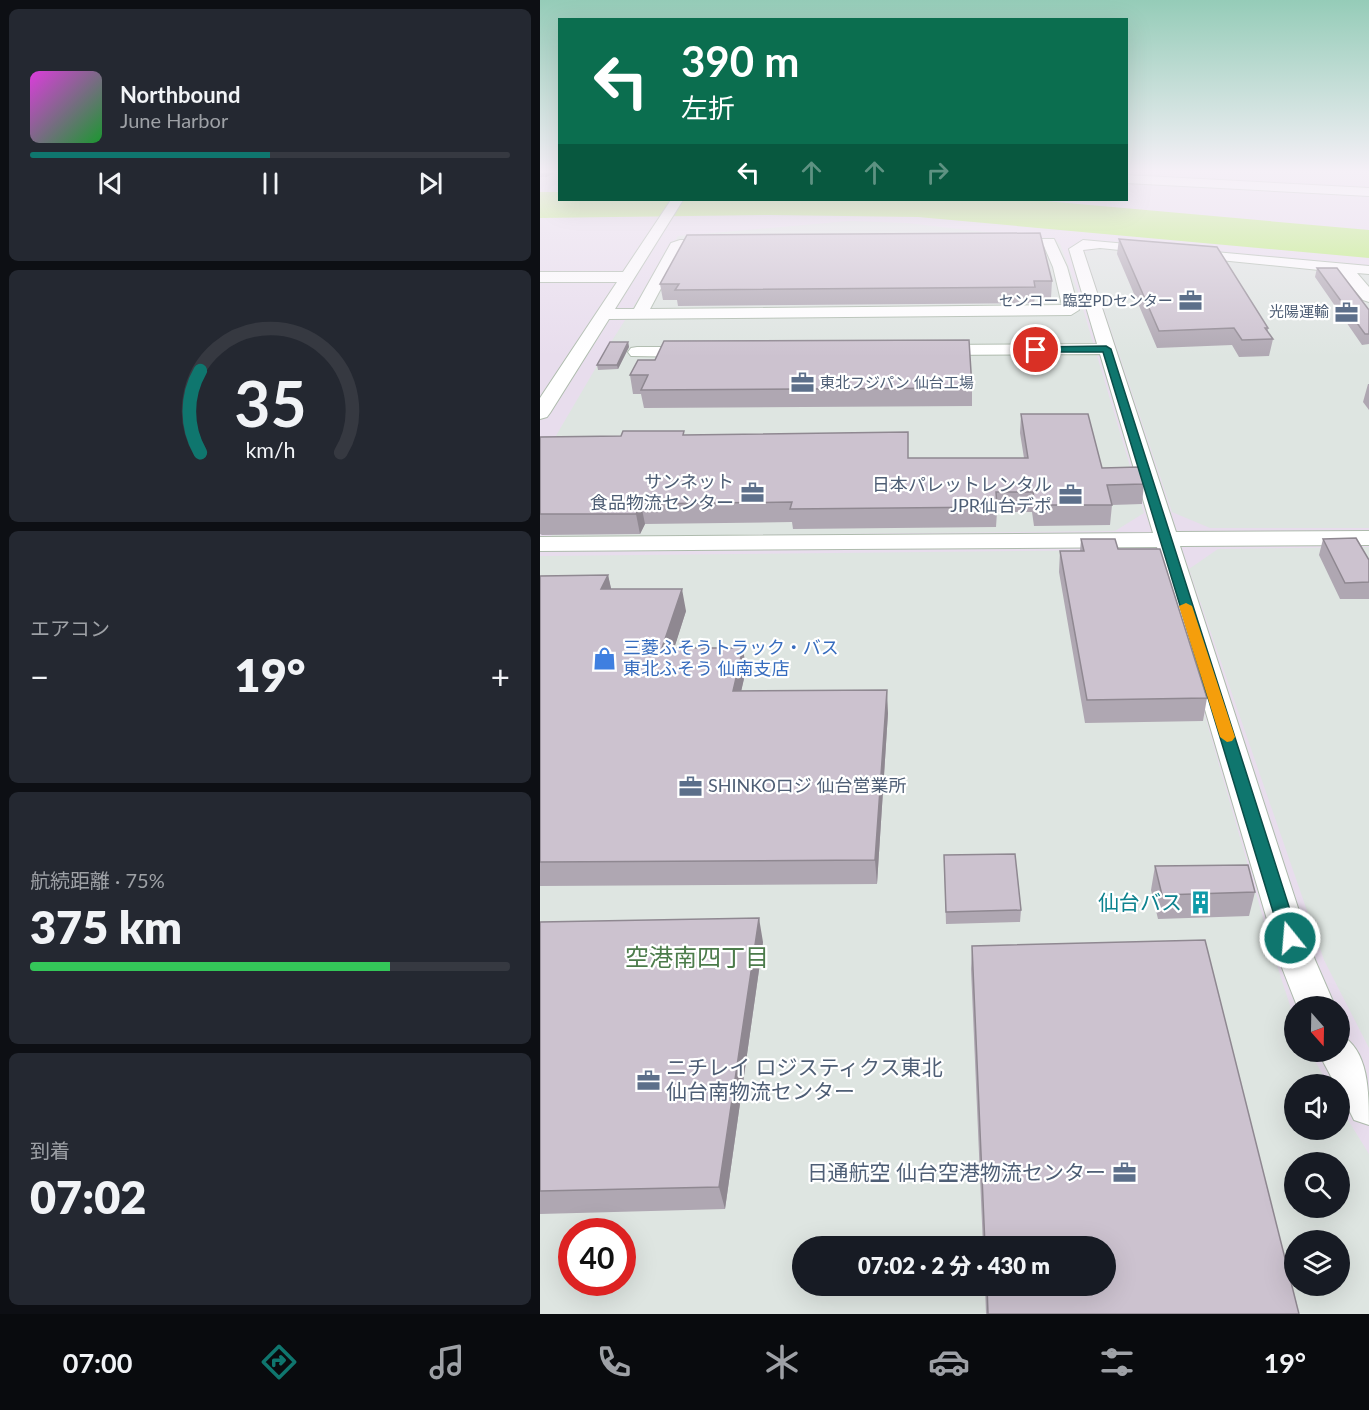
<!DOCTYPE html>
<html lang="ja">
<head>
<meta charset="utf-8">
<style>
  body { margin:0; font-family:Lato,"Noto Sans JP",sans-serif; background:#242831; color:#f1f3f6; height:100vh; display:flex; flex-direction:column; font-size:22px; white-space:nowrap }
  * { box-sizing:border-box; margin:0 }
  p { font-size:20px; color:#9ea1a6 }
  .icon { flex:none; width:33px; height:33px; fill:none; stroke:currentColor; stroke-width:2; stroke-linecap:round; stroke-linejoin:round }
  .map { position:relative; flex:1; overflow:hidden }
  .sheet { display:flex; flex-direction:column; gap:9px; padding:9px; background:#0d0f14; width:540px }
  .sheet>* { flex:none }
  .top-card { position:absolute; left:18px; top:18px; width:570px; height:183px; border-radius:0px; box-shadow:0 6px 24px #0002; background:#0b6e4f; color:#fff; overflow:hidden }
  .needle { width:39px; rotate:160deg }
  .buttons { position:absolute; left:744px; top:996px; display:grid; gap:12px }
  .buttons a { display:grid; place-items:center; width:66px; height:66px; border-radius:50%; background:#171b24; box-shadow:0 6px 24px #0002; font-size:30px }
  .speed { position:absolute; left:18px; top:1218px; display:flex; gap:12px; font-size:30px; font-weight:700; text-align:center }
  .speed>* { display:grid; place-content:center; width:78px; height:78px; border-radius:50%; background:#171b24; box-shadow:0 6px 24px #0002; line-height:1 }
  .speed .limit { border:9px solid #d22; background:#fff; color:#111 }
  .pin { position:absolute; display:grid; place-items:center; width:51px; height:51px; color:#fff; margin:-26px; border:3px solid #fff; border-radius:50%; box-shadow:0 2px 6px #0007 }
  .me { position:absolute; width:66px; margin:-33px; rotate:343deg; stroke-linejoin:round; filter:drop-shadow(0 0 4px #0008) }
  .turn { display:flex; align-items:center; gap:21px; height:126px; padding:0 24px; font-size:27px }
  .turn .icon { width:78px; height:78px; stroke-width:2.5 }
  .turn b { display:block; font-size:42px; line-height:51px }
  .lanes { display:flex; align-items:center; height:57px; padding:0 24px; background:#0003; justify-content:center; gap:30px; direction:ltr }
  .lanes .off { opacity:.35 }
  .big { font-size:45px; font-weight:800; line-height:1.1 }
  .sheet .card { flex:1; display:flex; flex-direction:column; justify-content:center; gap:9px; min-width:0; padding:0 21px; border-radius:9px; background:#242831 }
  .sheet .dial { align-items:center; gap:0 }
  .dial svg { height:156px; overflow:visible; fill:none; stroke:#363941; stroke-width:7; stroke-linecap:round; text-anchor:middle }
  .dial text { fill:#f1f3f6; stroke:none }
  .song { display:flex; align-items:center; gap:18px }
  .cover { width:72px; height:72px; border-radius:9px; background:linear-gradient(135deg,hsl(300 70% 55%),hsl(130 70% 35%)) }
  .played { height:6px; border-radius:3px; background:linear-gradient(90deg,#0f766e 50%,#363941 50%) }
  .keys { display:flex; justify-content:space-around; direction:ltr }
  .heat { display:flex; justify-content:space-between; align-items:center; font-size:33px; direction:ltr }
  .charge { height:9px; border-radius:4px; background:linear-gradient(90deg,#34c759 75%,#363941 0) }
  .trip { position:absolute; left:252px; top:1236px; width:324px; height:60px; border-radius:30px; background:#171b24; box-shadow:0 6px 24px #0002; font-weight:800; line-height:60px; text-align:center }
  .tab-bar { display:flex; height:96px; justify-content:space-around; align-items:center; background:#090b0e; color:#9ea1a6 }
  .tab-bar .icon { width:42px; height:42px }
  .tab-bar .selected { color:#0f766e }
  .tab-bar b { font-size:27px; color:#f1f3f6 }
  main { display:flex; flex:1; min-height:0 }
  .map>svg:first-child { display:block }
  .industrial { fill:#dee5e1; fill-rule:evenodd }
  .water { fill:#b9ef70 }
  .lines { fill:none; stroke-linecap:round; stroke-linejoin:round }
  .minor-casing { stroke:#aebbad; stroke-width:2 }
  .minor { fill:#fff; fill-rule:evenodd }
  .wall { fill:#afa7b2 }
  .shaded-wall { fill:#8f8891 }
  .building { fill:#ccc2cf; stroke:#8f8891; stroke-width:1.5 }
  .route { fill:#0f766e; stroke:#0a4d48; stroke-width:1.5 }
  .slow { fill:#f59e0b }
  .labels { text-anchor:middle; stroke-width:4.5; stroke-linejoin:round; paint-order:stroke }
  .far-service-label { font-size:15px; fill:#4e5e75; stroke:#fff; text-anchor:end }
  .service-label { font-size:18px; fill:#4e5e75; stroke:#fff; text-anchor:end }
  .shop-label { font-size:18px; fill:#366cbe; stroke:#fff; text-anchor:start }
  .near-culture-label { font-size:21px; fill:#0d838f; stroke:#fff; text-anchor:end }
  .near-service-label { font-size:21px; fill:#4e5e75; stroke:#fff; text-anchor:start }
  .near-neighbourhood-label { font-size:24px; fill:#4c7c4b; stroke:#fff }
</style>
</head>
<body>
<main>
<section class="sheet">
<div class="card">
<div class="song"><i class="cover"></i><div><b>Northbound</b><p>June Harbor</p></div></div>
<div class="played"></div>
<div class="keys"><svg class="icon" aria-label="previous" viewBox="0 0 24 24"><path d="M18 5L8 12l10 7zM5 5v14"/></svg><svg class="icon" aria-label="pause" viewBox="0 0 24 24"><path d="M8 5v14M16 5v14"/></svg><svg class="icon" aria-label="next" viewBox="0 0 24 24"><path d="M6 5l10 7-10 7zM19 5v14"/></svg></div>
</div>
<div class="card dial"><svg viewBox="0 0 100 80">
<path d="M14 69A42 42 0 1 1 86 69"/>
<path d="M14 69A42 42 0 0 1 14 27" stroke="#0f766e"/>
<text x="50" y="56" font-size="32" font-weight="700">35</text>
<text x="50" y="72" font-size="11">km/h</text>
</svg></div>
<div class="card"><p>エアコン</p>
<div class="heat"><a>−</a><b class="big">19°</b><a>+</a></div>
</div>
<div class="card"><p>航続距離 · 75%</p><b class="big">375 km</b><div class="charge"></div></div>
<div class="card"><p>到着</p><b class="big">07:02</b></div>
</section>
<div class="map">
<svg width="829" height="1314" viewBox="0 0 829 1314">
  <rect width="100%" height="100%" fill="#e8dded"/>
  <path class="industrial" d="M309,221L367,223L515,240L520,244L537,289L604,513L575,531L14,537L0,528V463L68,347L138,236Z
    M562,247L829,273V528H670L632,512L545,252Z
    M829,547V1048L784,960L649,569L678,549Z
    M583,550L623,570L734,956L754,1018V1052H770L788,1084H754V1130H800V1107L829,1154V1314H0V556ZM754,1162H800V1208H754ZM32,1232H82V1282H32ZM754,1240H800V1286H754ZM262,1246H566V1286H262Z"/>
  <path class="water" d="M0,192H19L20,200H494L829,230V258L378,217L231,215L0,218Z"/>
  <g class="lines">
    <defs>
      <path id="minor" d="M586,175L829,188V196L586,183Z
        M131,200H143L75,309H94L131,243L140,240H180L187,244L180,248L142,249L110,309L522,305L513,267L504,246L467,247L460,243L467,239H514L527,267L539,310L531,315L69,319L10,413L7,417L0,419V398L77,282H0V272H83Z
        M543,240L829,266V274L817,273L829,287V302L823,300L799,272L560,248L543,250L636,532L829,531V545L640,546L775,960L795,1006H757L739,960L617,547L0,551V537L613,533L560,354L394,355L388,354L385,350L388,346L394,345L557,344L529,249Z
        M97,347H154L160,348L163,352L160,356L154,357L91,356L88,352L91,348Z
        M800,1035C829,1049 829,1093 829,1125L814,1120L800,1092V1084H795L778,1052H800Z"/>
    </defs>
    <use href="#minor" class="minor-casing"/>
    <use href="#minor" class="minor"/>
  </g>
  <path class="wall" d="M0,173H14L6,177H0Z
    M579,239L728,328V332L733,339L729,356L699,357L692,345L617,348L577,254Z
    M777,268L829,310V344L822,345L775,277Z
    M512,281L511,298H495L494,303L138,306L137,300H123L120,284Z
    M88,342L89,347L78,369L58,370L57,365Z
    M98,360L432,388V406L104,408L101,394H93L90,375Z
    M828,384H829V410L823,402Z
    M481,414L562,468L604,484L602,504L572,505L570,525L494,526L492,512H457L456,527L253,529L252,522L105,524L100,534L2,535L0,534V437L145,435L369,458H484L480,433Z
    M541,539L578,549L667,698L663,721L545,723L519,572L520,551H540Z
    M783,539L829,560V599H800L779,555Z
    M68,575L71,589L146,611L134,648H203L206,670L201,691L348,713L337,884L0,886V576Z
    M404,855L481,910L480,922L406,924Z
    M615,866L715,892L709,916L618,919L611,890Z
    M0,922L223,942L185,1209L0,1214Z
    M432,946L759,1314H446L445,1286H566V1246H443L431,969Z"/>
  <path class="shaded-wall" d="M6,173H14L6,177Z
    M88,342L89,347L78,369L77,365Z
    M101,504L105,524L100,534L96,514Z
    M68,575L73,597L61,589Z
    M142,589L146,611L127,671L122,648Z
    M203,648L206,670L196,714L193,691Z
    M347,690L348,713L337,884L335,860Z
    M219,918L223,942L185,1209L179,1187Z"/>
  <path class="building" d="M500,233L512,281H494L495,287L135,290L139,284H120L147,235Z
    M579,239L677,247L728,328H725L733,339L702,340L694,328L619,331Z
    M777,268H797L829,310V334H825Z
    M429,340L432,388L101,390L108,375H90L98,360H115L124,341Z
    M70,342H88L77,365H57Z
    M481,414H548L562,468L599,467L604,484L567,485L572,505H495L493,492H456L457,507L250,509L252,502L101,504L96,514H0V437L81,436L83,431H144L143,435L368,432V458H488Z
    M816,538L829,560V582L805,583L783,539Z
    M541,539H575L578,549H620L667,698L547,700L520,551H544Z
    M68,575L61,589H142L122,648H203L193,691L347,690L335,860L0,862V576Z
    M475,854L481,910L406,912L404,855Z
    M708,865L715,892L622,895L615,866Z
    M219,918L179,1187L0,1191V922Z
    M665,940L759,1314H448L447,1286H566V1246H445L432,946Z"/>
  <linearGradient id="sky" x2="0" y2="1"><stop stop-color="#95ccb8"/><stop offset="0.48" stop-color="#f5f0f7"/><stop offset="1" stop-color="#f5f0f7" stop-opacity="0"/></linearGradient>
  <rect width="829" height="357" fill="url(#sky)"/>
  <path class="route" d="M566,346L571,349L759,938L757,943L750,945L744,943L741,938L563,352H496L492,350L496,347Z"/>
  <path class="slow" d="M646,603L652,606L695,737L692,741L687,742L680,737L639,606Z"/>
  <defs>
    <symbol id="office-bare" viewBox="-9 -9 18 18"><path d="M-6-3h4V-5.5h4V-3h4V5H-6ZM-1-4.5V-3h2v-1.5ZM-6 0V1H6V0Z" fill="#5c6f8a" stroke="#fff" stroke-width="2.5" paint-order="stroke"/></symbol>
    <symbol id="shop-bare" viewBox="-9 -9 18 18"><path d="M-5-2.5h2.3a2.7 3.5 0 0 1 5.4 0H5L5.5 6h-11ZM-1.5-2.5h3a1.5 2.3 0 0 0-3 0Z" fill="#3f7fe0" stroke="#fff" stroke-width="2.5" paint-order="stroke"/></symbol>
    <symbol id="building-bare" viewBox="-9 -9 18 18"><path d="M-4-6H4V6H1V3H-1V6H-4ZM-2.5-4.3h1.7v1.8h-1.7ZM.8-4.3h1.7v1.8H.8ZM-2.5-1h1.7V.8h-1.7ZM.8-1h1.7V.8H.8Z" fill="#0f9aa8" stroke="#fff" stroke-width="2.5" paint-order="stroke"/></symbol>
  </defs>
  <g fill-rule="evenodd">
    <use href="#office-bare" x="634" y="284" width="33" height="33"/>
    <use href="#office-bare" x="790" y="296" width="33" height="33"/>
    <use href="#office-bare" x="246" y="366" width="33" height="33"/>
    <use href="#office-bare" x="196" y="476" width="33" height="33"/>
    <use href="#office-bare" x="514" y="478" width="33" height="33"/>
    <use href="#shop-bare" x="48" y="642" width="33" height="33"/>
    <use href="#office-bare" x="134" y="770" width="33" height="33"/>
    <use href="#building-bare" x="644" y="886" width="33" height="33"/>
    <use href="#office-bare" x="92" y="1064" width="33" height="33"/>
    <use href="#office-bare" x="568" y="1156" width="33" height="33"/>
  </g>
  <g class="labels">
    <g class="far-service-label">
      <text x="633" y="306">センコー 臨空PDセンター</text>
      <text x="789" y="317">光陽運輸</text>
      <text x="280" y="388" text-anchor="start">東北フジパン 仙台工場</text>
    </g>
    <g class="service-label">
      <text x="194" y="488">サンネット<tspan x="194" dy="21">食品物流センター</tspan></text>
      <text x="512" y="491">日本パレットレンタル<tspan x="512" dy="21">JPR仙台デポ</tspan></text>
      <text x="168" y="792" text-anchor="start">SHINKOロジ 仙台営業所</text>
    </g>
    <g class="shop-label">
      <text x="83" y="654">三菱ふそうトラック・バス<tspan x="83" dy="21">東北ふそう 仙南支店</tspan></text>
    </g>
    <g class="near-culture-label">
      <text x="642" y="910">仙台バス</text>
    </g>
    <g class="near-service-label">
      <text x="126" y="1075">ニチレイ ロジスティクス東北<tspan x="126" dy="24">仙台南物流センター</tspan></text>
      <text x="566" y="1180" text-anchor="end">日通航空 仙台空港物流センター</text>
    </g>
    <g class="near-neighbourhood-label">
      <text x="157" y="966">空港南四丁目</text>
    </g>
  </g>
</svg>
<div class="buttons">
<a><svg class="needle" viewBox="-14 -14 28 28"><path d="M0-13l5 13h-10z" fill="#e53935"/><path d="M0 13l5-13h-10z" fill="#9ea1a6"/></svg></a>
<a><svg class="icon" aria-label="sound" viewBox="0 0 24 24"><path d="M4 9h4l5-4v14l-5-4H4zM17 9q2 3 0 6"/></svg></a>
<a><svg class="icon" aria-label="search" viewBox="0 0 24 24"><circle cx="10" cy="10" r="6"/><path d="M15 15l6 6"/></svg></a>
<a><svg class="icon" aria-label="layers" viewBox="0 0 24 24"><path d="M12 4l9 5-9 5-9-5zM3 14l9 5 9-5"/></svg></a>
</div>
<div class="speed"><div class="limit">40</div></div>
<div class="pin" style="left:496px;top:350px;background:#d93025"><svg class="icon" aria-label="arrive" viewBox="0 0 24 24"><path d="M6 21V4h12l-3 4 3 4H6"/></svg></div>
<svg class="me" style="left:750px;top:938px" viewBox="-20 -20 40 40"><circle r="17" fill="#0f766e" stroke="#fff" stroke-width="3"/><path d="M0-11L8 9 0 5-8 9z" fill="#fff"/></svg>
<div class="trip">07:02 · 2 分 · 430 m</div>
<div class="top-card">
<div class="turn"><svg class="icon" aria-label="left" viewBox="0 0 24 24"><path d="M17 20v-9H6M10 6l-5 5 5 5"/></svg><div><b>390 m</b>左折</div></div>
<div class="lanes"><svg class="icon" aria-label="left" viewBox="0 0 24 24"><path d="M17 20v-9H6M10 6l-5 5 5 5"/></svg><svg class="icon off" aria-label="ahead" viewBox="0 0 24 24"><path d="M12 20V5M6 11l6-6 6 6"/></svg><svg class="icon off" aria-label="ahead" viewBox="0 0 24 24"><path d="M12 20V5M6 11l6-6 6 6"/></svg><svg class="icon off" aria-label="right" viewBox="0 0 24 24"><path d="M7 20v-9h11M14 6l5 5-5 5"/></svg></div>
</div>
</div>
</main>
<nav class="tab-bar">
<b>07:00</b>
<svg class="icon selected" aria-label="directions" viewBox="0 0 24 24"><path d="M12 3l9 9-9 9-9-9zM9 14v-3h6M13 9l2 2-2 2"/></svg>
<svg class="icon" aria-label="music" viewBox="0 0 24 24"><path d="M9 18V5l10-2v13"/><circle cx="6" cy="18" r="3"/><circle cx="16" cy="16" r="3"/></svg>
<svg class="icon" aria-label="phone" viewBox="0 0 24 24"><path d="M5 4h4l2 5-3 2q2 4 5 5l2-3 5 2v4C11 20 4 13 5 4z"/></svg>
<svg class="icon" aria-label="climate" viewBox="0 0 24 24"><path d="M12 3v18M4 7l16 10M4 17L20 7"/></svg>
<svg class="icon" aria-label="car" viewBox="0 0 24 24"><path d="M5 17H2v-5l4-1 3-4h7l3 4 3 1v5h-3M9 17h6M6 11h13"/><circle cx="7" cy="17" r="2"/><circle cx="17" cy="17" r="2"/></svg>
<svg class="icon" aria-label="filters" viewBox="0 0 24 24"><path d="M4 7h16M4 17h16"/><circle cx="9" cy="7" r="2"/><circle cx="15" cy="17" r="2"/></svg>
<b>19°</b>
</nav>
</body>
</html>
